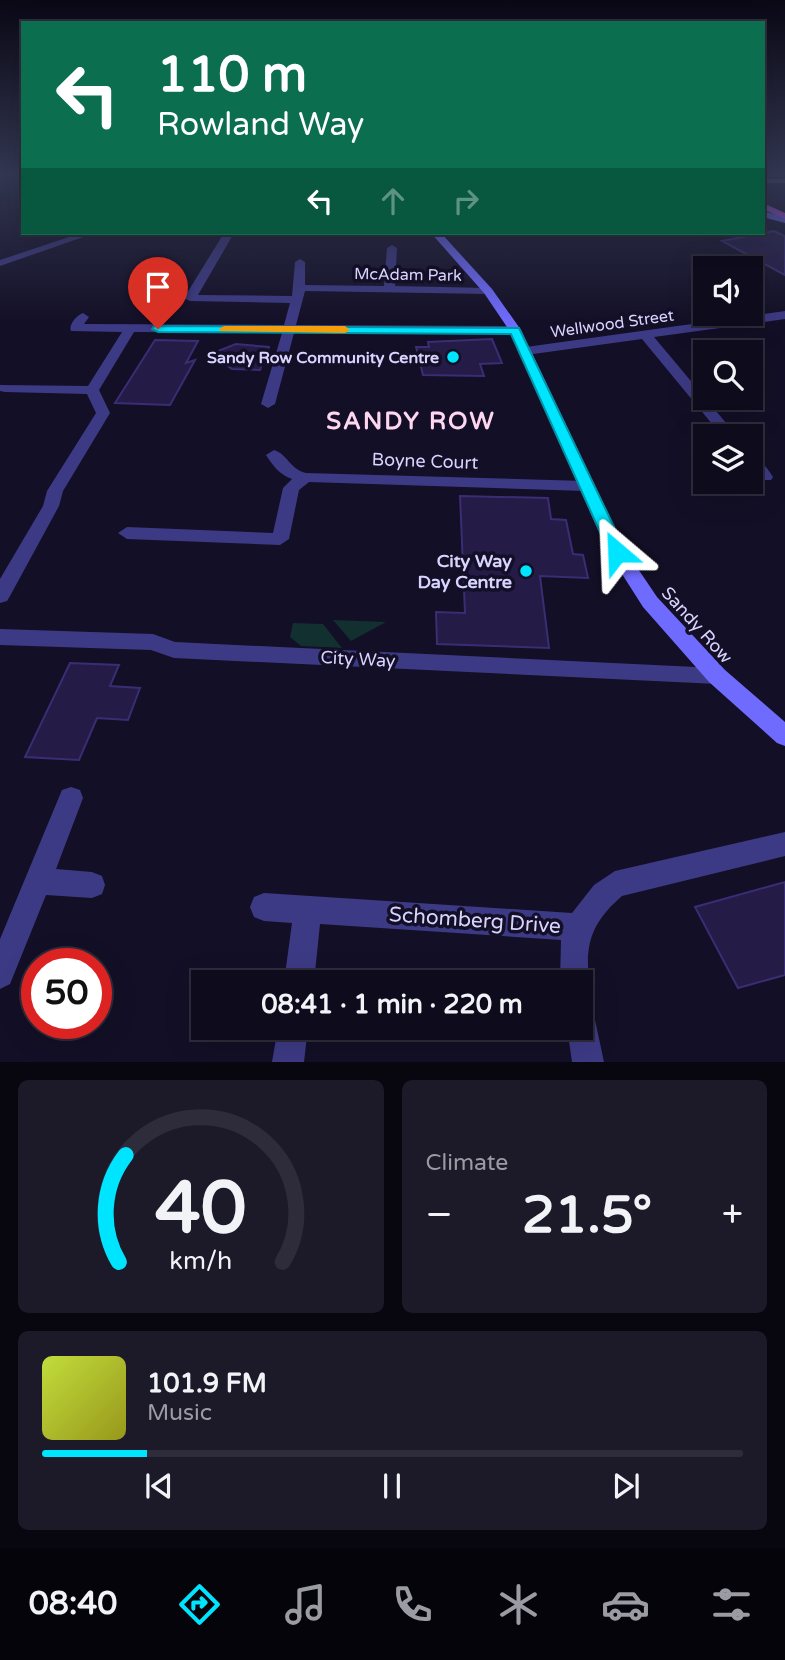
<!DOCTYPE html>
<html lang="en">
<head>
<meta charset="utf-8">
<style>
  body { margin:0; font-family:"Varela Round",sans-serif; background:#1c1929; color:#f1f3f6; height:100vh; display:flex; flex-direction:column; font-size:26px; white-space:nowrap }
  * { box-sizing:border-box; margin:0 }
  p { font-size:23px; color:#9b9ba3 }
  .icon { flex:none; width:38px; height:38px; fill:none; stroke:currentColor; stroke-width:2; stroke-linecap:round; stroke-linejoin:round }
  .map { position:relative; height:1062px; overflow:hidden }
  .sheet { display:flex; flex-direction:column; gap:18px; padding:18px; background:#08060f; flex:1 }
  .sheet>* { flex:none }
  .banner { position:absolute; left:21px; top:21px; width:744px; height:214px; border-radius:0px; box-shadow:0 7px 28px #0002,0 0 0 2px #2e2b3b; background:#0b6e4f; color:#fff; overflow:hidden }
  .buttons { position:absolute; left:693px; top:256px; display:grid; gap:14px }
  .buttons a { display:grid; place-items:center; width:70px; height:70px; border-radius:0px; background:#0e0b1c; box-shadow:0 7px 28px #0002,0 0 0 2px #2e2b3b; font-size:35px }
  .speed { position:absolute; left:21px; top:948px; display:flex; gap:14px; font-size:35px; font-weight:700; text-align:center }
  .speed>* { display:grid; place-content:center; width:91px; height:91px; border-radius:50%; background:#0e0b1c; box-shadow:0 7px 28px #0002,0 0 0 2px #2e2b3b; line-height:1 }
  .speed .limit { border:10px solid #d22; background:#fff; color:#111 }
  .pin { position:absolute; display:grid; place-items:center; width:60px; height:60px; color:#fff; margin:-72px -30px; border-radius:50% 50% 50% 0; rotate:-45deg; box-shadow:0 0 7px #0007 }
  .pin .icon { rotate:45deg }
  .me { position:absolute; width:77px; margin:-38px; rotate:334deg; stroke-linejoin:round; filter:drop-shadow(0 0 5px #0008) }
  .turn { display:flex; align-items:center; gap:24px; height:147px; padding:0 21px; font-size:32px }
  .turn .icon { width:91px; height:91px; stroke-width:2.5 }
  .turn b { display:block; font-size:49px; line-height:60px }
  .lanes { display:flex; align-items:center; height:66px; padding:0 21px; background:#0003; justify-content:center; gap:35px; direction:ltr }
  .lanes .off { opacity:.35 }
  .big { font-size:52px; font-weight:700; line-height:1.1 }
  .sheet .widget { flex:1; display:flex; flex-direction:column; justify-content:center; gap:10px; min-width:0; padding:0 24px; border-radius:10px; background:#1c1929 }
  .sheet .dial { align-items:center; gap:0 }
  .dial svg { height:182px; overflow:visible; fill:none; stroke:#2e2b3b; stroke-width:7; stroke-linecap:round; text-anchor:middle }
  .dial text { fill:#f1f3f6; stroke:none }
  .song { display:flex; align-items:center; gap:21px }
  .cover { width:84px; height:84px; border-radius:10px; background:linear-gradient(135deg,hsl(70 70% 55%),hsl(60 70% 35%)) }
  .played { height:7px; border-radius:4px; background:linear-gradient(90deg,#00e5ff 15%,#2e2b3b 15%) }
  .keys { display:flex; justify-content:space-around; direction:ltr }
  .heat { display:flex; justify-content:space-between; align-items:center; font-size:38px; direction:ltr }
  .sheet .tiles { flex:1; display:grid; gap:18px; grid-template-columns:1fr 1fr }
  .widget:last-child { grid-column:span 2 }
  .trip { position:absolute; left:191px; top:970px; width:402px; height:70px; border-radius:0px; background:#0e0b1c; box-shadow:0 7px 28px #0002,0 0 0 2px #2e2b3b; font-weight:700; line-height:70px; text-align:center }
  .dock { display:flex; height:112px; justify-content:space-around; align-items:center; background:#06040b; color:#9b9ba3 }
  .dock .icon { width:49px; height:49px }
  .dock .current { color:#00e5ff }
  .dock b { font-size:32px; color:#f1f3f6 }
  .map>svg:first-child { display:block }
  .green { fill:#12302f }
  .building { fill:#241b47; stroke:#3b2d73; stroke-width:2 }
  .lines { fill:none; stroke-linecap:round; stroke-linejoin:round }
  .street { fill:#3d3a85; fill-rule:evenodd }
  .secondary { fill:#6f6bff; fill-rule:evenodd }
  .primary { fill:#c25bff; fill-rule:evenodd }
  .route { fill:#00e5ff; stroke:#0095a6; stroke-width:2 }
  .slow { fill:#f59e0b }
  .poi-dot { fill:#00e5ff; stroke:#130f26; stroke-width:2.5 }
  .labels { text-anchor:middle; stroke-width:7; stroke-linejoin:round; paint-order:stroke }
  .far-street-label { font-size:16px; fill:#d9d4ff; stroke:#130f26 }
  .far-poi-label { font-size:16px; font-weight:bold; fill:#d9d4ff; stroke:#130f26; text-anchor:end }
  .street-label { font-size:18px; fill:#d9d4ff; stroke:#130f26 }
  .poi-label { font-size:18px; font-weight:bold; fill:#d9d4ff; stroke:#130f26; text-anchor:end }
  .near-street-label { font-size:21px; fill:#d9d4ff; stroke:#130f26 }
  .district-label { font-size:24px; font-weight:bold; letter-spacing:2px; fill:#ffd6f0; stroke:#130f26 }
</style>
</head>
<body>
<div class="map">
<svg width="785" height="1062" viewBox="0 0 785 1062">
  <rect width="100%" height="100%" fill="#130f26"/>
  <path class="green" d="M333,620L386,622L351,641Z
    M293,623L323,624L342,648L301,646L290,637Z"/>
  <path class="building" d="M774,231L785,236V275L722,241Z
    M492,339L502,363L480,364L484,376L423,375L416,347H429L428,342Z
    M155,340L198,341L186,363L195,360L170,405L115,403Z
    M236,344L269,347L260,370L232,369L210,354Z
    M460,496L548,498L551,519L566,520L573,554L583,555L588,578L540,576L549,648L437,644L436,612L465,613Z
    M70,663L119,665L110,686L140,688L128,720L97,718L79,760L25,757Z
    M785,882V975L738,988L695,907Z"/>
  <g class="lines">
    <path class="street" d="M81,233H95L0,266V260Z
      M224,233H234L198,295L292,296L295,262L300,259L305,262V285L384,286L387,248L392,245L397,248L395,286L488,288L494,291L488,294L305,291L296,325L515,326L521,330L515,334L294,333L275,404L268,408L261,404L282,333L134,332L99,390L110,413L63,491L59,506L10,596L7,601L0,603V579L43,506L47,491L96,413L87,394L5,392L0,391V385L88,386L122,332L71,331C68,325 77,315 83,313L89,317L84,324L284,325L290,303L190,301L184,298Z
      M785,311V319L654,337L737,436H722L642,339L526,355L520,351L526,347Z
      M274,450C287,454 291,470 306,473L585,481L593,486L585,491L309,482L299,490L289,539L280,545L127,539L118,533L127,527L273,533L283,488L292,479C280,475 273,466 266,455Z
      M751,455C760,458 768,469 773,477L771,480H759L751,470Z
      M0,629L153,634L175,642L717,668L725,670L728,676L725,682L717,684L174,658L151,650L0,645Z
      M71,787L80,790L83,798L56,869L92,872L102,876L105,885L102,894L92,898L46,895L10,984L0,989V939L62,790Z
      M785,832V856L622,896C600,915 587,934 588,965C588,976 590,982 585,992L581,994V982H560L561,940L320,924L314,982H284L292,923L264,921L254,917L250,907L254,897L264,893L572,913L594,885L615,871Z
      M581,1002L592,1006L604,1062H572L567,1027H581Z
      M278,1027H308L304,1062H272Z"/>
    <path class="secondary" d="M763,211L785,217V223L763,217Z
      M431,233H441L492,289L521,330L626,551L657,597L725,670L785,722V746L777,743L709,682L643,607L608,552L509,330L484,293Z"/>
    <path class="primary" d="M763,179H785V183H763Z
      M763,203L785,213V219L763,209Z"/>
  </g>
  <linearGradient id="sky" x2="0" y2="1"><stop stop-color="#0a0815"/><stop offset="0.54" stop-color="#333752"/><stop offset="1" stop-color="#333752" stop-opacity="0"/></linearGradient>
  <rect width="785" height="323" fill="url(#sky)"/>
  <path class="route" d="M154,326L519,328L626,552L617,558L609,552L511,334L158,332L152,329Z"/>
  <path class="slow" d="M224,326H345L350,330L345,333L220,331L219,329Z"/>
  <g class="poi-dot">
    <circle cx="453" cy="357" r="7"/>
    <circle cx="526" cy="571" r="7"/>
  </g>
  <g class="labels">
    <g class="far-street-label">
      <text transform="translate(408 274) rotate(1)" y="6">McAdam Park</text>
      <text transform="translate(612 323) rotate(-8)" y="6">Wellwood Street</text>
    </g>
    <g class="far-poi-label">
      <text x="439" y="363">Sandy Row Community Centre</text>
    </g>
    <g class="street-label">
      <text transform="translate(425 461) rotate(2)" y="6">Boyne Court</text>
      <text transform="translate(697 625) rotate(48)" y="6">Sandy Row</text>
      <text transform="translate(358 659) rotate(3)" y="6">City Way</text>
    </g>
    <g class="poi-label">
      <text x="512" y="567">City Way<tspan x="512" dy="21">Day Centre</tspan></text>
    </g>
    <g class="near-street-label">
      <text transform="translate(475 920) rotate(4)" y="7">Schomberg Drive</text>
    </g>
    <g class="district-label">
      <text x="411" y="429">SANDY ROW</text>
    </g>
  </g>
</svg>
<div class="buttons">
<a><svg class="icon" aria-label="sound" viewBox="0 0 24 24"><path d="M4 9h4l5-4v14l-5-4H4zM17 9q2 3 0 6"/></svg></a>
<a><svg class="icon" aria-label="search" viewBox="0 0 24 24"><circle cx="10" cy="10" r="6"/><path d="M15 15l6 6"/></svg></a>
<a><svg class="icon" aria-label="layers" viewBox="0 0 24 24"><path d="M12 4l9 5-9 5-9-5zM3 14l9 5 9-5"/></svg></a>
</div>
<div class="speed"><div class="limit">50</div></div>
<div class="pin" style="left:158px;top:329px;background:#d93025"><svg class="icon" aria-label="arrive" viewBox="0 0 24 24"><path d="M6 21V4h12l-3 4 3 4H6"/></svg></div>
<svg class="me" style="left:617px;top:552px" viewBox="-20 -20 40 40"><path d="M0-17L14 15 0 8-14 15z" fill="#00e5ff" stroke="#fff" stroke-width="4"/></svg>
<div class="trip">08:41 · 1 min · 220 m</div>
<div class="banner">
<div class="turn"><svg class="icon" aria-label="left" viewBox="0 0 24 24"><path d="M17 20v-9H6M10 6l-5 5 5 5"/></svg><div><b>110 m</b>Rowland Way</div></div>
<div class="lanes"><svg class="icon" aria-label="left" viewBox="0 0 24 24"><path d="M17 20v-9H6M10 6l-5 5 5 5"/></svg><svg class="icon off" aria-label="ahead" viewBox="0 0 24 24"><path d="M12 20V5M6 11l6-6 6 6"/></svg><svg class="icon off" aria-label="right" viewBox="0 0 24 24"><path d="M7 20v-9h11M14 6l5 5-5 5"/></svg></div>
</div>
</div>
<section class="sheet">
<div class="tiles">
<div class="widget dial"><svg viewBox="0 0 100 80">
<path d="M14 69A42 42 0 1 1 86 69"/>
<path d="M14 69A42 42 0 0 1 17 22" stroke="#00e5ff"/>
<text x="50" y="56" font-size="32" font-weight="700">40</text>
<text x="50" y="72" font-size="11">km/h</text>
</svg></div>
<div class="widget"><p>Climate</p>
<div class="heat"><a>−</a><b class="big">21.5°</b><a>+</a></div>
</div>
<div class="widget">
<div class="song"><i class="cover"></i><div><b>101.9 FM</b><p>Music</p></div></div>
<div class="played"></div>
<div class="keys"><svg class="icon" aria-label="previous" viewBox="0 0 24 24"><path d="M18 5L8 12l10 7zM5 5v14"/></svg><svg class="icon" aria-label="pause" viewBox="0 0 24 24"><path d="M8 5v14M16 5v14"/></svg><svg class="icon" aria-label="next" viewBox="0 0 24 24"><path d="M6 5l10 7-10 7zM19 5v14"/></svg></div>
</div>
</div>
</section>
<nav class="dock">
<b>08:40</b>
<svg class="icon current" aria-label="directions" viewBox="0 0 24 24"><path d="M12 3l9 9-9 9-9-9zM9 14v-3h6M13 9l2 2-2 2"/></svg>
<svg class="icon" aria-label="music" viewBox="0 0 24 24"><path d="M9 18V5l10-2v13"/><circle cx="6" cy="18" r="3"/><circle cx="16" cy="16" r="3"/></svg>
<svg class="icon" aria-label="phone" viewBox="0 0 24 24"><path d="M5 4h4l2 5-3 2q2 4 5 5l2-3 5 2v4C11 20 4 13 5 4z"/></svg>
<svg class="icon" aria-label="climate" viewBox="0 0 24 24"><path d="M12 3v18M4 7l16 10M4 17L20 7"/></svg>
<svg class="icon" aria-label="car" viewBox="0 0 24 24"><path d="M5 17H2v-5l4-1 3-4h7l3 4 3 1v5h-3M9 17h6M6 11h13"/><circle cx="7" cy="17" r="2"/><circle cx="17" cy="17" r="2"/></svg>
<svg class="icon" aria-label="filters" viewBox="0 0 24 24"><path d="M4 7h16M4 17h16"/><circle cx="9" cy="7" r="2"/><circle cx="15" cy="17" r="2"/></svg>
</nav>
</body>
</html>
